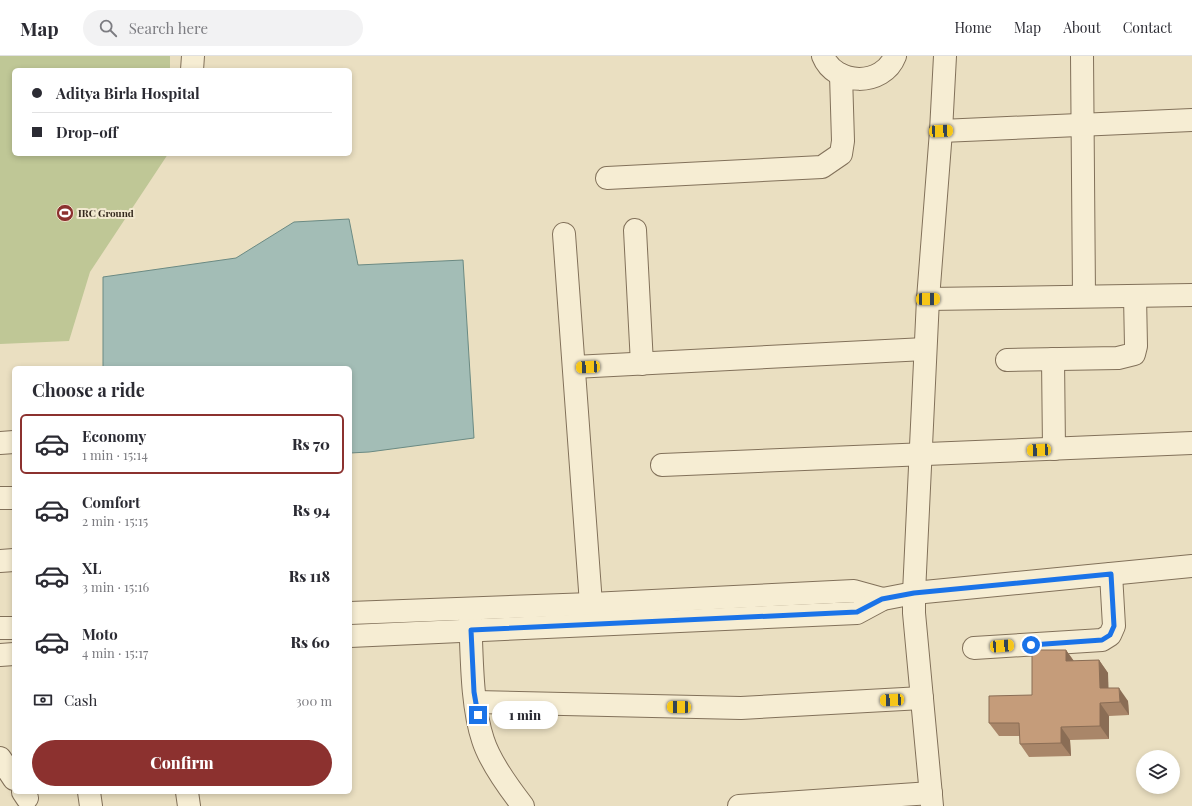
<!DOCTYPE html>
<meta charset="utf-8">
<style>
:root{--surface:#fff;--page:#f2f2f3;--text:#2b2b33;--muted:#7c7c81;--line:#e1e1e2;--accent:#8c312f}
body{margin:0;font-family:"Playfair Display",serif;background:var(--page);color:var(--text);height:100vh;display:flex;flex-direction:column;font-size:15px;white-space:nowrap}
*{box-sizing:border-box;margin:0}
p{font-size:13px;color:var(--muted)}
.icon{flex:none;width:22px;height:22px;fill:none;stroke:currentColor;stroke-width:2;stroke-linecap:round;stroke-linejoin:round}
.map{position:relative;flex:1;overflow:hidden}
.details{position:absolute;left:12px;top:310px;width:340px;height:428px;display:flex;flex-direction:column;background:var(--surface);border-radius:6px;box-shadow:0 2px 6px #0003}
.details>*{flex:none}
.hud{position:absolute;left:12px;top:12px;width:340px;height:88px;border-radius:6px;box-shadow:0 2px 6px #0003;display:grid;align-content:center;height:88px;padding:0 20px;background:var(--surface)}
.fabs{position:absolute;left:1136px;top:694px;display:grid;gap:8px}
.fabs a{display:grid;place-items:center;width:44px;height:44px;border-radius:50%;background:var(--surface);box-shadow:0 2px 6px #0003;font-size:20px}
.end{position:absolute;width:18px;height:18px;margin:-9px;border:5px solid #1a73e8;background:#fff;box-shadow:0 0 0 2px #fff}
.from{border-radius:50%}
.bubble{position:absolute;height:28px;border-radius:14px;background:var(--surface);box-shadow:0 2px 6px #0003;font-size:13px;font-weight:800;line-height:28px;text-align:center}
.car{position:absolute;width:12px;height:24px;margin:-12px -6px;border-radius:5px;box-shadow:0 0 3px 1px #0007;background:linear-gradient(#f5c518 24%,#345 0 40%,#f5c518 0 76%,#345 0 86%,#f5c518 0)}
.hud b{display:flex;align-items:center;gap:14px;height:38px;font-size:15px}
.hud b+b{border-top:1px solid var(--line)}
.hud i{width:10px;height:10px;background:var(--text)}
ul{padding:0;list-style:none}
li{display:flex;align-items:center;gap:12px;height:60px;margin:0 8px 6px;padding:0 12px;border:2px solid transparent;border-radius:6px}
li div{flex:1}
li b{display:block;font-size:15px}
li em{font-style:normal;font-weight:800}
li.current{border-color:var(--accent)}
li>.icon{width:36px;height:36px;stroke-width:1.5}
h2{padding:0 20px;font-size:18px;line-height:48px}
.pay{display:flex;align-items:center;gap:10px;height:44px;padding:0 20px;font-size:15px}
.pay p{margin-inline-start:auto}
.cta{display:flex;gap:8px;margin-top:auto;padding:8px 20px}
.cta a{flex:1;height:46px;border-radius:24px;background:var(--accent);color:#fff;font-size:16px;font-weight:800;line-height:46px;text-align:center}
header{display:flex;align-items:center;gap:24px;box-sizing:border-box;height:56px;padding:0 20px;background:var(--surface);border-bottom:1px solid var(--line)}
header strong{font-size:19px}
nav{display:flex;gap:22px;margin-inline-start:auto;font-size:14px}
.search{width:280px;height:36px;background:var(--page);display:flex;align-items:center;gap:10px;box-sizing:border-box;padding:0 14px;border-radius:22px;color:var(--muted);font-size:15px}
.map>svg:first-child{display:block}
.green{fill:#bfc796}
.water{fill:#a3bdb6;stroke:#6b8a83}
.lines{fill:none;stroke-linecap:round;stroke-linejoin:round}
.minor-casing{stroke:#82715a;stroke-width:24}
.minor{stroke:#f6edd3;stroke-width:22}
.wall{fill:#a98669}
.shaded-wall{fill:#8a6d55}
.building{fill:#c59c7a;stroke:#8a6d55}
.route{stroke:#1a73e8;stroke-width:5}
.labels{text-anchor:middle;stroke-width:4;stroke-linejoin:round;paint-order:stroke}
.poi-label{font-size:10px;font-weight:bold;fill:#33281d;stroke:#f2e9d0;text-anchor:start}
</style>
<header>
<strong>Map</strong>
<div class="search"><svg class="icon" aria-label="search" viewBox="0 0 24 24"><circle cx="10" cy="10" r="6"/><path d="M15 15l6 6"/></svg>Search here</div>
<nav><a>Home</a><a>Map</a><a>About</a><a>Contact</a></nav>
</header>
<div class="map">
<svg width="1192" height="750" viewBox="0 0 1192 750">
<rect width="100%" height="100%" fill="#eadfc1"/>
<polygon class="green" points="0,0 170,0 170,14 14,14 14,98 168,98 90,216 69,285 0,288"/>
<polygon class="water" points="349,163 358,209 463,204 474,382 369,396 350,397 350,312 103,312 103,221 236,202 294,166"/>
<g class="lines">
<defs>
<g id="minor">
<path d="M823,0C835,30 883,31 895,0"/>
<polyline points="1082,0 1084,240"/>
<polyline points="192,14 193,0"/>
<polyline points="941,75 1192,64"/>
<polyline points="607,122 822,111 841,98 843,85 841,19"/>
<polyline points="635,174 642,308"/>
<polyline points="564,178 591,548"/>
<polyline points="928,243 1192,239"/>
<polyline points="1053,303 1054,393"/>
<polyline points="1007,304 1118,302 1134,298 1136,290 1135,240"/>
<polyline points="574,311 925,293"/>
<polyline points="0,387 14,386"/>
<polyline points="662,409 1192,387"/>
<polyline points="0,442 14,442"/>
<polyline points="0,505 14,504"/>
<polyline points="350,557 591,548 854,535 883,543"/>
<path d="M470,559C472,597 471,648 483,684C490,706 509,732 523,750"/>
<polyline points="0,572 14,572"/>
<polyline points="350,580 857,557 883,543 914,537 1192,510"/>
<polyline points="974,592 1102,584 1110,579 1114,570 1111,518"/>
<polyline points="0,599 14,598"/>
<polyline points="476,646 741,652 922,642"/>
<polyline points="0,702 14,723"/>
<polyline points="23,736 27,742"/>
<polyline points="89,736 91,750"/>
<polyline points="187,736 189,750"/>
<polyline points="739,750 931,737"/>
<polyline points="932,750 914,557 914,537 928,243 941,75 945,0"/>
</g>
</defs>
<use href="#minor" class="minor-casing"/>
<use href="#minor" class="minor"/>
</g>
<polygon class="wall" points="1066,594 1074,605 1099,604 1108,617 1108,632 1128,645 1129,659 1109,660 1109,683 1070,684 1071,700 1029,701 1020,688 1020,680 999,680 989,667 1032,639"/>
<g class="shaded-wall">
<polygon points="1066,594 1075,607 1066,605"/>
<polygon points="1099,604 1108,617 1109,646 1100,632"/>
<polygon points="1119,632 1128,645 1129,659 1120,646"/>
<polygon points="1100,647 1109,660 1109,683 1100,670"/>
<polygon points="1061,671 1070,684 1071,700 1061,687"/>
</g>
<polygon class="building" points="1032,594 1066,594 1066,605 1099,604 1100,632 1119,632 1120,646 1100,647 1100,670 1061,671 1061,687 1020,688 1019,667 989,667 989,640 1032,639"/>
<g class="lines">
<polyline class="route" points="478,659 474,636 471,574 857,556 882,543 914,537 1111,518 1114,570 1110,579 1102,584 1031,589"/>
</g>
<defs>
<symbol id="stadium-disc" viewBox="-11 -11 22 22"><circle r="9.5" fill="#8c312f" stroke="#f2e9d0"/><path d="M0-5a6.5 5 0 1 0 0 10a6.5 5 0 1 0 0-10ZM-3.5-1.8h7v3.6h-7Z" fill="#fff"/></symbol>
</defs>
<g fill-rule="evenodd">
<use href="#stadium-disc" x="55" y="147" width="20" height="20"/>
</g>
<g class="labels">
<g class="poi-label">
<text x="78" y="161">IRC Ground</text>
</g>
</g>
</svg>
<div class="fabs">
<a><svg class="icon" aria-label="layers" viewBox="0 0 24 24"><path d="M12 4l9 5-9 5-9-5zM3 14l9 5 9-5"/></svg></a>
</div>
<i class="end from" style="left:1031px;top:589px"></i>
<i class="end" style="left:478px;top:659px"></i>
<div class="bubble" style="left:492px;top:645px;width:66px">1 min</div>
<i class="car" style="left:941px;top:75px;rotate:87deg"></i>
<i class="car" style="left:928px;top:243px;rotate:89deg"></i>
<i class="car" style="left:588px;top:311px;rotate:267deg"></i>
<i class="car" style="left:1039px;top:394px;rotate:267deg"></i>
<i class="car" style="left:1002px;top:590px;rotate:86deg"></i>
<i class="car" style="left:892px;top:644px;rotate:267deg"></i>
<i class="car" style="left:679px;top:651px;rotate:271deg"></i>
<div class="hud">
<b><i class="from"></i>Aditya Birla Hospital</b>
<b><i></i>Drop-off</b>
</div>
<section class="details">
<h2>Choose a ride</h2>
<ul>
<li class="current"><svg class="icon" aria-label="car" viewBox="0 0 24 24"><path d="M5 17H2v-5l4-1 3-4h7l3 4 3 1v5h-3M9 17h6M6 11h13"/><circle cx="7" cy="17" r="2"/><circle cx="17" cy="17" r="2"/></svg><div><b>Economy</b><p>1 min · 15:14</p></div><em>Rs 70</em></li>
<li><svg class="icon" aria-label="car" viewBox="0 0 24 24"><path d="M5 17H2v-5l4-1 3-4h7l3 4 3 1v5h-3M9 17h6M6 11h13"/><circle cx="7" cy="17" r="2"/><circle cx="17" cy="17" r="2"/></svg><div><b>Comfort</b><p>2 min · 15:15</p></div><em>Rs 94</em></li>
<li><svg class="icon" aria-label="car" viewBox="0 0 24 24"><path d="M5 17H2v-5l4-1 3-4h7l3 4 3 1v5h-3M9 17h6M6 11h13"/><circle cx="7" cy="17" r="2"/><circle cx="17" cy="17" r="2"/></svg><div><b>XL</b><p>3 min · 15:16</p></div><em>Rs 118</em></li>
<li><svg class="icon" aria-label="car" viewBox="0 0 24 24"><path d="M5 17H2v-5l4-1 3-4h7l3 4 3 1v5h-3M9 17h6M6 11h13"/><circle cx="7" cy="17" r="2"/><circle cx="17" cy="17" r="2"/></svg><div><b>Moto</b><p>4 min · 15:17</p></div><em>Rs 60</em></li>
</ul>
<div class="pay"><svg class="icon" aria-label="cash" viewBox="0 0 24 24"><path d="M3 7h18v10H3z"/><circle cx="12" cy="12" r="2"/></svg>Cash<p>300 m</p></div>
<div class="cta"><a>Confirm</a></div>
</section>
</div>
